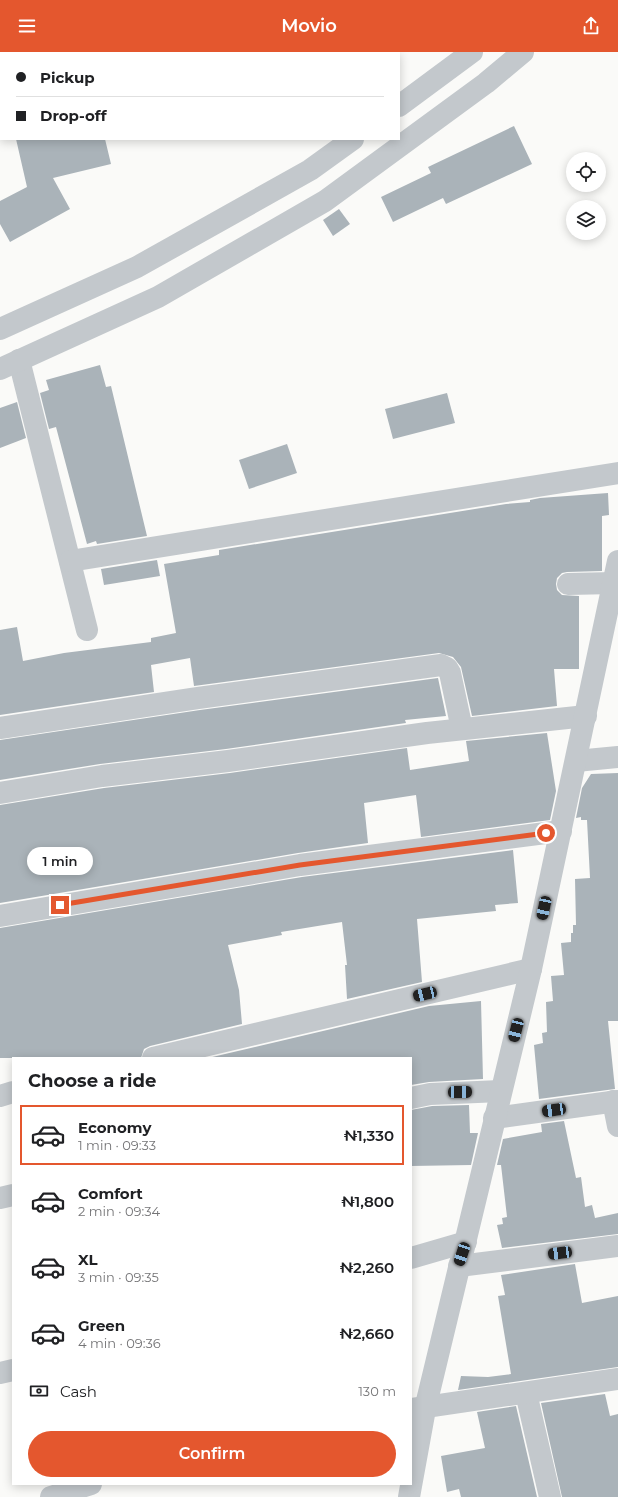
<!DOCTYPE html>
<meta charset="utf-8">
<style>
:root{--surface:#fff;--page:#f2f2f2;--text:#202124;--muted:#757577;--line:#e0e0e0;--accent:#e4572e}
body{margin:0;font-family:Montserrat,sans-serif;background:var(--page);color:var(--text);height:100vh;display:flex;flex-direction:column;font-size:15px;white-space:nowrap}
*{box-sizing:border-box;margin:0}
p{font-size:13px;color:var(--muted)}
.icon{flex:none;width:22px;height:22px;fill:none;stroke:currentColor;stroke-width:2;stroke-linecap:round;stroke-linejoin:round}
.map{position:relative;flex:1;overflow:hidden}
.panel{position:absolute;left:12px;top:1005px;width:400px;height:428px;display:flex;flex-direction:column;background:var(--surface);border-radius:0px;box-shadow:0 2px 10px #0003}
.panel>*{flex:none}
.banner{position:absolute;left:0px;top:0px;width:400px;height:88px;box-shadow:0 2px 10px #0003;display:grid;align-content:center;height:88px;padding:0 16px;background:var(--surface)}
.tools{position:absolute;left:566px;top:100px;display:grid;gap:8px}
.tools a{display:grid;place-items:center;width:40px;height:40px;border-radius:50%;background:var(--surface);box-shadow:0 2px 10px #0003;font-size:20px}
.end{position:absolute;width:18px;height:18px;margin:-9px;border:5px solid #e4572e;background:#fff;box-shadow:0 0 0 2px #fff}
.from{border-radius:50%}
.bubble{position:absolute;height:28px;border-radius:14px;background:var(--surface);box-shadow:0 2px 10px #0003;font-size:13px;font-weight:600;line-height:28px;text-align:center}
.car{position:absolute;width:12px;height:24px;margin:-12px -6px;border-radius:5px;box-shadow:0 0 3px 1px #0007;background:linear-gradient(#222 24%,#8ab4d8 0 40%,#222 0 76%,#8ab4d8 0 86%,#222 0)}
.banner b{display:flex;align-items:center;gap:14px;height:38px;font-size:15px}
.banner b+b{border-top:1px solid var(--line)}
.banner i{width:10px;height:10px;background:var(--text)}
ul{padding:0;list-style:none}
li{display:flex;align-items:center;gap:12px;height:60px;margin:0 8px 6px;padding:0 8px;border:2px solid transparent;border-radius:0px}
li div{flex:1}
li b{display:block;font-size:15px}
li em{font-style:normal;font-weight:600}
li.on{border-color:var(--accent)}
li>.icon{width:36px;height:36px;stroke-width:1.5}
h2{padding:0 16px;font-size:18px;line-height:48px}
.pay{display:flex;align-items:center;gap:10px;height:44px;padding:0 16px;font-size:15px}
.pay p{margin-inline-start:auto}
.action{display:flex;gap:8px;margin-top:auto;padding:8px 16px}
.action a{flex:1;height:46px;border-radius:24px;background:var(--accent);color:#fff;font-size:16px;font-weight:600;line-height:46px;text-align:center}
header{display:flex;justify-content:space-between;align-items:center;height:52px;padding:0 16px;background:var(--accent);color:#fff;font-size:18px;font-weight:600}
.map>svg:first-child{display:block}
.building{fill:#aab3b9}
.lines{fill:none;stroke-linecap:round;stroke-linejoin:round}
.minor{stroke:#c3c8cc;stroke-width:22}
.route{stroke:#e4572e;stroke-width:5}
</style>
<header><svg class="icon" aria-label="menu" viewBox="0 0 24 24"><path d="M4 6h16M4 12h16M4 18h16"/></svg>Movio<svg class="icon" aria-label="share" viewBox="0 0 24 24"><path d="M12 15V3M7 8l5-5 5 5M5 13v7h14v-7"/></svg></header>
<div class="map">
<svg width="618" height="1445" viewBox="0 0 618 1445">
<rect width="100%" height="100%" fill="#fafaf8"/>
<g class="building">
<polygon points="514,74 532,112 446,152 443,146 393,170 381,145 431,121 428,115"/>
<polygon points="16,87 105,87 111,112 53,126 70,157 10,190 0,172 0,149 27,135"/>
<polygon points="339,157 350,172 333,184 323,168"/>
<polygon points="100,313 106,335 111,334 147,484 97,492 96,489 87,492 56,375 49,377 40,341 49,338 46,328"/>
<polygon points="447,341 455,371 393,387 385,357"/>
<polygon points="17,350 26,386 0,396 0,356"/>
<polygon points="287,392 297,421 249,437 239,408"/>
<polygon points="608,441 609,463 602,464 602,519 567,520 562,521 557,526 556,532 557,538 562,543 579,544 579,617 554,617 557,654 472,664 461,615 453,605 439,601 194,634 190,606 151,613 154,640 0,663 0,578 17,575 23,609 64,601 151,590 151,586 176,581 164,512 219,503 219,498 506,452 530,450 530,448 540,446"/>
<polygon points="157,508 160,524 104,533 101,517"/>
<polygon points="438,626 446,664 405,668 406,671 226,697 100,712 0,728 0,688 200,658"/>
<polygon points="547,681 556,739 550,768 421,785 416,743 364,751 368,791 298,801 0,851 0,753 104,736 230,721 407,696 410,718 469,709 466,689"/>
<polygon points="618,721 618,969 608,969 615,1037 539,1047 534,993 543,991 542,981 547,980 546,950 553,949 551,924 564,923 561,891 571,890 571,881 573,881 573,873 576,873 575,827 590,826 587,768 581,768 581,765 576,766 582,736 591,722"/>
<polygon points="513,798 518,851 495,853 496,859 417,867 422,930 347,947 345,913 347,913 342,870 281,880 282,883 228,893 239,938 242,972 150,994 144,997 141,1006 0,1006 0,876 302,825"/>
<polygon points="481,949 483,1027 429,1030 411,1033 411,1006 208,1006 429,954"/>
<polygon points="469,1053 470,1081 478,1081 471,1113 411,1114 411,1058 432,1054"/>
<polygon points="564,1069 576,1126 581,1125 585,1155 592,1153 595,1166 618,1161 618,1182 502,1196 497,1173 503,1172 502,1166 507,1165 501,1113 497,1113 503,1087 542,1080 541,1072"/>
<polygon points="575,1212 582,1251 618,1244 618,1315 458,1338 461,1324 488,1325 511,1322 498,1244 505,1243 501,1223"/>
<polygon points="605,1342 610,1364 618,1362 618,1445 562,1445 541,1351"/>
<polygon points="516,1354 537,1445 461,1445 459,1437 447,1440 441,1404 485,1396 477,1360"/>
</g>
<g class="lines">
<g class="minor">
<polyline points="399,54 472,0"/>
<polyline points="0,277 137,215 310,118 353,87"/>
<polyline points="19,308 87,578"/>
<polyline points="0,317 158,245 325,149 486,31 523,0"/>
<polyline points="70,509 618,421"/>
<polyline points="568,532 615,531"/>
<polyline points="0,676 198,646 441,613 447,616 450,621 462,677"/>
<polyline points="576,709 618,705"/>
<polyline points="0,741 102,724 228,709 427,681 586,664"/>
<polyline points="0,864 300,813 561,779"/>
<polyline points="153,1006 531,917"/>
<polyline points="0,1044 13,1040"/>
<polyline points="411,1046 430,1042 501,1039"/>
<polyline points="613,1049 618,1074"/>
<polyline points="494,1066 618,1049"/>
<polyline points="0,1146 13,1143"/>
<polyline points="411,1206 466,1190"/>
<polyline points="459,1214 618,1194"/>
<polyline points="0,1321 13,1318"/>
<polyline points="526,1341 550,1445"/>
<polyline points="412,1357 618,1327"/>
<polyline points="51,1445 91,1432"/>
<polyline points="409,1445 425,1357 531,917 618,509"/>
</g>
</g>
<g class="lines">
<polyline class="route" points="60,853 300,813 546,781"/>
</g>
</svg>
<div class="tools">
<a><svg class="icon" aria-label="locate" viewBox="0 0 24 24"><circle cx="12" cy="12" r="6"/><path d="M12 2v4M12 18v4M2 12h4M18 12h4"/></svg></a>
<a><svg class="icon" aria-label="layers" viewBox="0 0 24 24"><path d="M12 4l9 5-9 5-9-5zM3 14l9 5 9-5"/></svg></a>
</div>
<i class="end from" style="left:546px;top:781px"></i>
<i class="end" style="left:60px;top:853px"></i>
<div class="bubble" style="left:27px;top:795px;width:66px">1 min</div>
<i class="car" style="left:544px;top:856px;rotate:192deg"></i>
<i class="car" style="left:425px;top:942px;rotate:257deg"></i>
<i class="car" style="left:516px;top:978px;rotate:194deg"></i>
<i class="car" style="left:460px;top:1040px;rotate:89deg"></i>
<i class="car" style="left:554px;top:1058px;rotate:262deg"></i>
<i class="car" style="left:560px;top:1201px;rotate:263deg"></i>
<i class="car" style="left:462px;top:1202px;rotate:198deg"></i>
<div class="banner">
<b><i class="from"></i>Pickup</b>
<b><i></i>Drop-off</b>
</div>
<section class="panel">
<h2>Choose a ride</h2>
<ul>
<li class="on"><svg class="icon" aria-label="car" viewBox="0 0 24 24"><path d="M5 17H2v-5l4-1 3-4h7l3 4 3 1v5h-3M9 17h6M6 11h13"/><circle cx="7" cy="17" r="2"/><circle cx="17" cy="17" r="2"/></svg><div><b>Economy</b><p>1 min · 09:33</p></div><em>₦1,330</em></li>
<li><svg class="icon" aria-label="car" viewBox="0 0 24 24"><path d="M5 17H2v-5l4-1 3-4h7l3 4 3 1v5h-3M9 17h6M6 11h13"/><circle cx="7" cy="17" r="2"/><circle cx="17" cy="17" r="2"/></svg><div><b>Comfort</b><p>2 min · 09:34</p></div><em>₦1,800</em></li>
<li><svg class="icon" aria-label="car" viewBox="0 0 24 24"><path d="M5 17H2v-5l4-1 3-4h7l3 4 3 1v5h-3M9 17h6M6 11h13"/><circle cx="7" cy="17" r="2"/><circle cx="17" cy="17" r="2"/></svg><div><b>XL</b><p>3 min · 09:35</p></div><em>₦2,260</em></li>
<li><svg class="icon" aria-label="car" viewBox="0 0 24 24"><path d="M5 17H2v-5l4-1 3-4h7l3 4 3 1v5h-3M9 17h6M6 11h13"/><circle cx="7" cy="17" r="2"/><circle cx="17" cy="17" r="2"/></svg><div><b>Green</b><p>4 min · 09:36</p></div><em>₦2,660</em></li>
</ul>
<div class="pay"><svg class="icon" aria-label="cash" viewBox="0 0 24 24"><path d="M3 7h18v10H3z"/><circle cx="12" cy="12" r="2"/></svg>Cash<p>130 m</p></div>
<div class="action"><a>Confirm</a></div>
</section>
</div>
